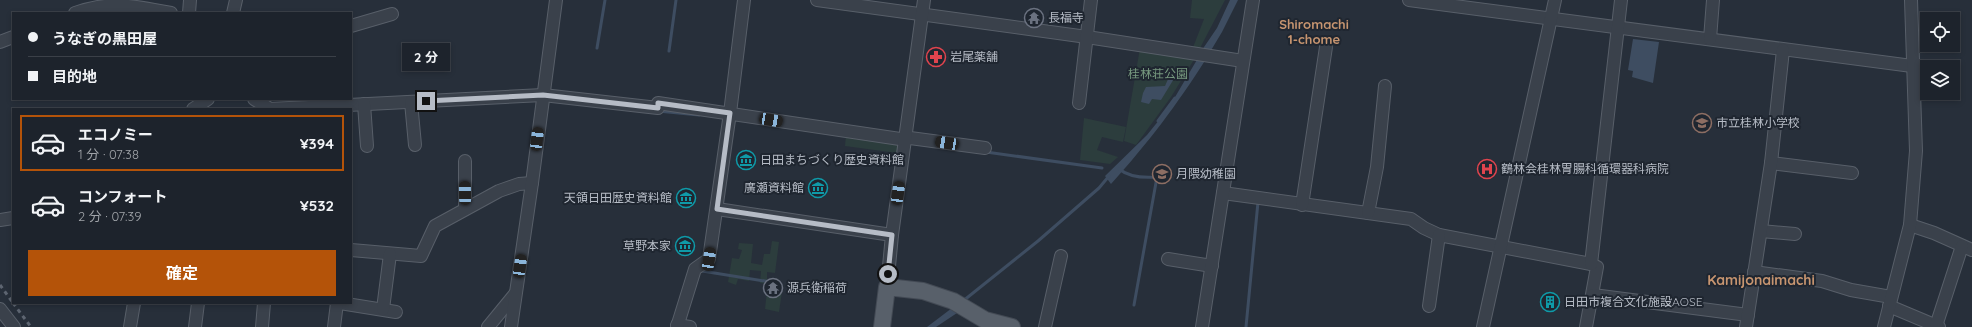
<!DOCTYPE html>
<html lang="ja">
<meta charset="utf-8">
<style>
:root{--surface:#1d232c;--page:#2a2f38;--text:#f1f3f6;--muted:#a0a4a9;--line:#3b4048;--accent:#b45309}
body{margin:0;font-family:Quicksand,"Noto Sans JP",sans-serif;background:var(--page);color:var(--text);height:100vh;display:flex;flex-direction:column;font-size:15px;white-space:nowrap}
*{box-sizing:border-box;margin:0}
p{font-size:13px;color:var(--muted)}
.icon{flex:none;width:22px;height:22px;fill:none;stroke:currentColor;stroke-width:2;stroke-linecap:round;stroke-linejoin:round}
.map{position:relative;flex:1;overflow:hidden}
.side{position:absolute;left:12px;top:108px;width:340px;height:196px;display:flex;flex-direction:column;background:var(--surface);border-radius:0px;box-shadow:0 2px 6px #0003,0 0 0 1px var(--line)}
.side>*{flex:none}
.guide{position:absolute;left:12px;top:12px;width:340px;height:88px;border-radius:0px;box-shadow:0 2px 6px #0003,0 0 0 1px var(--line);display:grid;align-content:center;height:88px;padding:0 16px;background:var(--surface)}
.tools{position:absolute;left:1920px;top:12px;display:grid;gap:8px}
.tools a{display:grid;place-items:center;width:40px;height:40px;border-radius:0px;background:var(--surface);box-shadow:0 2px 6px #0003,0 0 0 1px var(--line);font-size:20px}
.end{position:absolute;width:18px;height:18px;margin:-9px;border:5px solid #b6bcc6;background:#111;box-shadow:0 0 0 2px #111}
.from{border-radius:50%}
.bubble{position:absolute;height:28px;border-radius:0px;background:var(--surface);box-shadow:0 2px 6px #0003,0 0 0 1px var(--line);font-size:13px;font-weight:700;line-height:28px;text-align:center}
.car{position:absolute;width:12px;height:24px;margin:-12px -6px;border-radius:5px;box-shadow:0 0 3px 1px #0007;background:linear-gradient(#222 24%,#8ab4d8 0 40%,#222 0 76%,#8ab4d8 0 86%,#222 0)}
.guide b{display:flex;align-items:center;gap:14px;height:38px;font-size:15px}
.guide b+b{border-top:1px solid var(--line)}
.guide i{width:10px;height:10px;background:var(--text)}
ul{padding:7px 0 0;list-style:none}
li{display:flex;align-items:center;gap:12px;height:56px;margin:0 8px 6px;padding:0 8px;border:2px solid transparent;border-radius:0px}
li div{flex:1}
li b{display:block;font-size:15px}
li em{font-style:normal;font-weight:700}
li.selected{border-color:var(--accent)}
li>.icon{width:36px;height:36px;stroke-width:1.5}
.button{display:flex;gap:8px;margin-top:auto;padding:8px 16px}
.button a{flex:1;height:46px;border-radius:0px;background:var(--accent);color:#fff;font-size:16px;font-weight:700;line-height:46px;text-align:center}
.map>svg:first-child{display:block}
.green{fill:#2c3d3d}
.water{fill:#3e4d61}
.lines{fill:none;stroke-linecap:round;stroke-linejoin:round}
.stream{stroke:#3e4d61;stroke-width:3}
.minor-casing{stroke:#585f69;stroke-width:14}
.major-casing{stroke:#434a54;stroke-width:18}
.minor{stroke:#3a414b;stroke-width:12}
.major{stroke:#58606a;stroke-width:16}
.rail{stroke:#5d6571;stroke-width:3;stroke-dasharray:4 4;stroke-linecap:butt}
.route{stroke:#b6bcc6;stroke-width:5}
.labels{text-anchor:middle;stroke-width:4;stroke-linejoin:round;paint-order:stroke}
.poi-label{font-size:12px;fill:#b6bcc6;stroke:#1f2630;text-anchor:start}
.park-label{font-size:12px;fill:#77997f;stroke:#1f2630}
.neighbourhood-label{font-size:13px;font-weight:bold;fill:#c79570;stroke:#1f2630}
.quarter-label{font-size:14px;font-weight:bold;fill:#c79570;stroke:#1f2630}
</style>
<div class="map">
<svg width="1972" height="327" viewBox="0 0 1972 327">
<rect width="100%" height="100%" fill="#272f3a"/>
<g class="green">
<polygon points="1192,0 1225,0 1198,52 1192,50 1204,19 1190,18"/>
<polygon points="1140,48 1195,58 1171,97 1136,145 1124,141"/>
<polygon points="1084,118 1126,127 1123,142 1102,137 1097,150 1118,157 1110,164 1080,160"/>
<polygon points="846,135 898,142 897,153 845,146"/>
<polygon points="772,241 779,242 775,273 767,272 767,284 760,283 761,271 750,270 749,281 738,279 736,285 728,282 732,258 739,259 742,250 738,249 739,243 753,244 751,263 762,265 764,254 770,254"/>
<polygon points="768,282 783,285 779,312 765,309"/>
</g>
<g class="water">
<polygon points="1230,0 1238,0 1222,32 1210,52 1202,50 1217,28"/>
<polygon points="1633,39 1659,42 1653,83 1632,77 1633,71 1628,70"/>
<path d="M1198,58L1206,59C1176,106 1149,142 1111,184L1105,176L1147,135L1168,109Z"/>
<polygon points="1169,77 1175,77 1161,100 1152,99 1149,104 1141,102 1143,93 1146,87 1165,86"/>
<polygon points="956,305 963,309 936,327 927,327"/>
</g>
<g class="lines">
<g class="stream">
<polyline points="597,48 605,0"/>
<polyline points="669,51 676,0"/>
<polyline points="658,111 699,115"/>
<polyline points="1158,121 1175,98"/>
<polyline points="986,152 1102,168"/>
<path d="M1119,169C1129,177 1145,178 1157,177L1134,305"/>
<polyline points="702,271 777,283"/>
<polyline points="794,285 820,290"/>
<polyline points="963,301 1038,241 1099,188 1109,176"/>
<polyline points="1246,327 1258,202"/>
</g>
<defs>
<g id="minor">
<polyline points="817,0 1087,37 1243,61"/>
<polyline points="1409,0 1912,66"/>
<path d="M75,13C112,0 133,6 171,13"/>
<polyline points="189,13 190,0"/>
<polyline points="233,13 236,0"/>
<polyline points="351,26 392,14"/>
<polyline points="1710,39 1713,0"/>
<polyline points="0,42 13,37"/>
<polyline points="254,99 270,109 543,95 658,108 658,103 900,139 910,138 985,148"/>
<polyline points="411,102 415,145"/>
<polyline points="1079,103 1091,0"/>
<polyline points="364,104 367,146"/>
<polyline points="193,109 208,99"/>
<polyline points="465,161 465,209"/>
<polyline points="1771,163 1852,173"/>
<polyline points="1223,193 1411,219 1424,228 1439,235 1591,264 1597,267 1586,327"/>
<polyline points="1302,205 1326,47"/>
<polyline points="717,209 892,235"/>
<polyline points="1368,213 1377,167 1385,86"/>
<polyline points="0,220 13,218"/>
<polyline points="1910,225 1934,233 1972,250"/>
<polyline points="1761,231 1795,234"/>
<polyline points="351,250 421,256 435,226 499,191 519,184 532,183"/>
<polyline points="1168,259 1212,266"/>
<polyline points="1591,264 1621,0"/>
<polyline points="1754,272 1822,281 1851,290 1891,297"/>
<polyline points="887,287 892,235 924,0"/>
<polyline points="1593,295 1748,315"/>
<polyline points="340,303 396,312"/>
<polyline points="1429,306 1439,235"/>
<polyline points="1889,306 1939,327"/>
<polyline points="0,309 14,327"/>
<polyline points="383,309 390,254"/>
<polyline points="677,325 690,327"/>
<polyline points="1936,326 1962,246"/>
<polyline points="130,327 134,303"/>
<polyline points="195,327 198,303"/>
<polyline points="262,327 264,303"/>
<polyline points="334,327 337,303"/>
<polyline points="488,327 515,294"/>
<polyline points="511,327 532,183 556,0"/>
<polyline points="677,327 695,269 709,259 730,113 744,0"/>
<polyline points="1045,327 1061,256"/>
<polyline points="1202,327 1253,0"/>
<polyline points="1483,327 1555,0"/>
<polyline points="1746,327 1771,163 1783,50"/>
<polyline points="1884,327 1910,225 1916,151 1911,0"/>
</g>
<polyline id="major" points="882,327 887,287 923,291 953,301 985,320 1012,327"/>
</defs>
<use href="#minor" class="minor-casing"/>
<use href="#major" class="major-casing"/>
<use href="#minor" class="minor"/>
<use href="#major" class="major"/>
<g class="rail">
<polyline points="0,285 13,303"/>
<polyline points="13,303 31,327"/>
</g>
</g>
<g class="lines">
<polyline class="route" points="426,101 543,95 658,108 658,103 730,113 717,209 892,235 888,274"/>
</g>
<defs>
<symbol id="temple-ring" viewBox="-11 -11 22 22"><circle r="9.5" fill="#1f2630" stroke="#6b7280" stroke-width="1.5"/><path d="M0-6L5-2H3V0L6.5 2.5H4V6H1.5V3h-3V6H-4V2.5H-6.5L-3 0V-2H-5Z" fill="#6b7280"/></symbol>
<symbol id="pharmacy-ring" viewBox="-11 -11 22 22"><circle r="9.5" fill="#1f2630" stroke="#e0444e" stroke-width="1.5"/><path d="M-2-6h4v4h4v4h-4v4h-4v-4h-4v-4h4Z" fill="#e0444e"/></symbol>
<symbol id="school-ring" viewBox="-11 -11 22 22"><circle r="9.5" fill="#1f2630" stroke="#8d6e63" stroke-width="1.5"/><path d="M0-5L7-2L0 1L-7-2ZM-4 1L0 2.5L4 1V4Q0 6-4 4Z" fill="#8d6e63"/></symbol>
<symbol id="museum-ring" viewBox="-11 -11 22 22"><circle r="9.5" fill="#1f2630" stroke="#0f9aa8" stroke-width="1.5"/><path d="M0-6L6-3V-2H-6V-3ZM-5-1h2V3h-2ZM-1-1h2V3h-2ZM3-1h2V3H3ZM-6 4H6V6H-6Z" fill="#0f9aa8"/></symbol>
<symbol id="hospital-ring" viewBox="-11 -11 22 22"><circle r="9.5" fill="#1f2630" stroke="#e0444e" stroke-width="1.5"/><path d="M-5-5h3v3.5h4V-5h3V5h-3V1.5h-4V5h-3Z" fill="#e0444e"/></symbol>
<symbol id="building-ring" viewBox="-11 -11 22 22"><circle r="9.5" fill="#1f2630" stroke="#0f9aa8" stroke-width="1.5"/><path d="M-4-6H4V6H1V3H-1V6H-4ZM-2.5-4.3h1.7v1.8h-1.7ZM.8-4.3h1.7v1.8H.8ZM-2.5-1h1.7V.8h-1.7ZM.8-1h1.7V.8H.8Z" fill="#0f9aa8"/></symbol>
</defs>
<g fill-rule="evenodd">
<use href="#temple-ring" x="1023" y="7" width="22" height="22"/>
<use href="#pharmacy-ring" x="925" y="46" width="22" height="22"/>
<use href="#school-ring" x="1691" y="112" width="22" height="22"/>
<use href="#museum-ring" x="735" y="149" width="22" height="22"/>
<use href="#hospital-ring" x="1476" y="158" width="22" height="22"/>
<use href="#school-ring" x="1151" y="163" width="22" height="22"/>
<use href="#museum-ring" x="807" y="177" width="22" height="22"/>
<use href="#museum-ring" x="675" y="187" width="22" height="22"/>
<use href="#museum-ring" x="674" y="235" width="22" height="22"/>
<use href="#temple-ring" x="762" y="277" width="22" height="22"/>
<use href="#building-ring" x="1539" y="291" width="22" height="22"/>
</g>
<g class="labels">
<g class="poi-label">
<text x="1048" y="22">長福寺</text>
<text x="950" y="61">岩尾薬舗</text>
<text x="1716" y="127">市立桂林小学校</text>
<text x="760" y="164">日田まちづくり歴史資料館</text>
<text x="1501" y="173">鶴林会桂林胃腸科循環器科病院</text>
<text x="1176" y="178">月隈幼稚園</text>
<text x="804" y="192" text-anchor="end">廣瀬資料館</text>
<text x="672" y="202" text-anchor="end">天領日田歴史資料館</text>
<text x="671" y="250" text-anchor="end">草野本家</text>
<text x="787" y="292">源兵衛稲荷</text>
<text x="1564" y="306">日田市複合文化施設AOSE</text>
</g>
<g class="park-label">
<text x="1158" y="78">桂林荘公園</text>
</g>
<g class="neighbourhood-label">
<text x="1314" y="29">Shiromachi<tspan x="1314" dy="15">1-chome</tspan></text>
</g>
<g class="quarter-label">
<text x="1761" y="285">Kamijonaimachi</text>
</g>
</g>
</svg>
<div class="tools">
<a><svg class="icon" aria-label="locate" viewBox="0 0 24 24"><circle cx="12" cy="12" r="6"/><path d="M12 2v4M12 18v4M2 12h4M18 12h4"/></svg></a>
<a><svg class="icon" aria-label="layers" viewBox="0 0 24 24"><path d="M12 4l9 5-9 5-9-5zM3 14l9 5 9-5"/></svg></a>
</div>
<i class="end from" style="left:888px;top:274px"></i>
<i class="end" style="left:426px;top:101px"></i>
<div class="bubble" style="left:402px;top:43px;width:48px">2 分</div>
<i class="car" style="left:771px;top:120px;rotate:100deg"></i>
<i class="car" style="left:537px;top:139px;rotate:7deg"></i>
<i class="car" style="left:947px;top:143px;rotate:279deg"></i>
<i class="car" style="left:465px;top:193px;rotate:359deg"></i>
<i class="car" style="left:898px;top:193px;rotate:8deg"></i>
<i class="car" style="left:709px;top:259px;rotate:9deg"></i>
<i class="car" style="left:520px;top:266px;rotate:8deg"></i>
<div class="guide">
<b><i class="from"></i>うなぎの黒田屋</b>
<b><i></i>目的地</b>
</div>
<section class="side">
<ul>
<li class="selected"><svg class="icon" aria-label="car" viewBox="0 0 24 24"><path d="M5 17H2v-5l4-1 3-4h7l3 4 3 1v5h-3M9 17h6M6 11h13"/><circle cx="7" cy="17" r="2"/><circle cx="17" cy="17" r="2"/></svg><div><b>エコノミー</b><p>1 分 · 07:38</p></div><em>¥394</em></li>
<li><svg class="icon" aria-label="car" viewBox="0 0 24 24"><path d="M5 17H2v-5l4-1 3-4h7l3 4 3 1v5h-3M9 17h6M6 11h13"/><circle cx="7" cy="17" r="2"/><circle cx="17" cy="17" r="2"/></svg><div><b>コンフォート</b><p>2 分 · 07:39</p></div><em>¥532</em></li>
</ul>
<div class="button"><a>確定</a></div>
</section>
</div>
